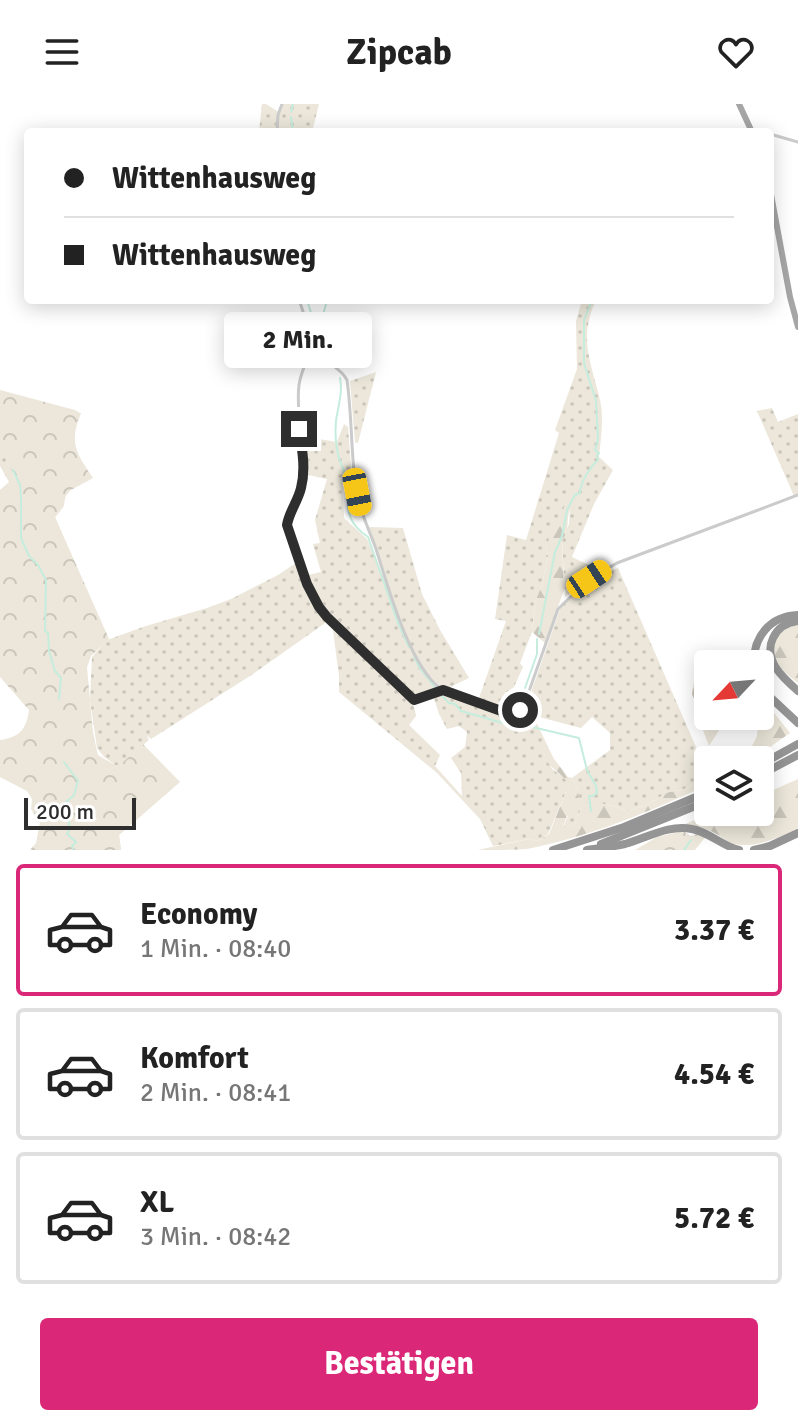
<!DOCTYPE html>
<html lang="de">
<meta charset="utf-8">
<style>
:root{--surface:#fff;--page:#f6f6f6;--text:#222;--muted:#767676;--line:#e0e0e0;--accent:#db2777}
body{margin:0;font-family:Signika,sans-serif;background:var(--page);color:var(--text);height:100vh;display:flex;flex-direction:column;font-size:30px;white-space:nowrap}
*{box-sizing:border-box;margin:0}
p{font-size:26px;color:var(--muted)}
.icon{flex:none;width:44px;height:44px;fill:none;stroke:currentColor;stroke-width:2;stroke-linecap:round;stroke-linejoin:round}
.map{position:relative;height:746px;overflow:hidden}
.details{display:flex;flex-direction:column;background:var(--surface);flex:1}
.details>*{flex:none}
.banner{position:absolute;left:24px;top:24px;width:750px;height:176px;border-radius:8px;box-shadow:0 4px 20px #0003;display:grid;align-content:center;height:176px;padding:0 40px;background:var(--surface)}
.needle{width:52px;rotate:244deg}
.fabs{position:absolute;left:694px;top:546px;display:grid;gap:16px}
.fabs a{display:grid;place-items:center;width:80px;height:80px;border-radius:8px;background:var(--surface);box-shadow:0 4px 20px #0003;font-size:40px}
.scale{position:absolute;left:24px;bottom:20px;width:112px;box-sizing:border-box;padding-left:8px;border:4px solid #2e2e2e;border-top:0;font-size:22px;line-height:28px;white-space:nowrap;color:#2e2e2e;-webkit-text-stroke:6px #fff;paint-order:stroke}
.end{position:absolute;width:36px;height:36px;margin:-18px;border:10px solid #2e2e2e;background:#fff;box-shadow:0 0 0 4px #fff}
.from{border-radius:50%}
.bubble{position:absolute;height:56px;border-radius:8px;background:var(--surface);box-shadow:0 4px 20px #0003;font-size:26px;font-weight:800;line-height:56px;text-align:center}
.car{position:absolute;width:24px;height:48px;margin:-24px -12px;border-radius:10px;box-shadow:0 0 6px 2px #0007;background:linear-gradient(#f5c518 24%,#345 0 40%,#f5c518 0 76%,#345 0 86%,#f5c518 0)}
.banner b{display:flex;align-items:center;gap:28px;height:76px;font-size:30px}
.banner b+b{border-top:2px solid var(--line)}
.banner i{width:20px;height:20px;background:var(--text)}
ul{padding:14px 0 0;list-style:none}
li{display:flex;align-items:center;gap:24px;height:132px;margin:0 16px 12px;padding:0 24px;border:4px solid var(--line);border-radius:8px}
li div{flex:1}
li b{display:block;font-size:30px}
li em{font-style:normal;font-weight:800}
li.on{border-color:var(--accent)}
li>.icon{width:72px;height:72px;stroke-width:1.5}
.cta{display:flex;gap:16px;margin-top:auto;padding:16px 40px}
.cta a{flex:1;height:92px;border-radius:8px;background:var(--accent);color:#fff;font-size:32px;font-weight:800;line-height:92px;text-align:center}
header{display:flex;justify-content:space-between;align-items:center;height:104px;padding:0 40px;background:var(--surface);font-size:36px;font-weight:800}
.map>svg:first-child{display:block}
.grass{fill:url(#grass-dots)}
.forest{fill:url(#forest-firs)}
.park{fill:url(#park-crowns)}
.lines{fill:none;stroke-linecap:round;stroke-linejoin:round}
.stream{stroke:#c5edde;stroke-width:2}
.minor{stroke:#cbcbcb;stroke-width:3}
.primary{stroke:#a6a6a6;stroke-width:6}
.motorway{stroke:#959595;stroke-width:8}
.route{stroke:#2e2e2e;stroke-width:10}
</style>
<header><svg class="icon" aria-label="menu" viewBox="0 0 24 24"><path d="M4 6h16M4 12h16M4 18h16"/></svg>Zipcab<svg class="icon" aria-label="heart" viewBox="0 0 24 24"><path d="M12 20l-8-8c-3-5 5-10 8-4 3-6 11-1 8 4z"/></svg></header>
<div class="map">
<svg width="798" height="746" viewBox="0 0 798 746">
<defs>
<pattern id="grass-dots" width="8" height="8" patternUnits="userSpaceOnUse" patternTransform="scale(2)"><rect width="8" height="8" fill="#ece7da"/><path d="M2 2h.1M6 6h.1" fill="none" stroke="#cbc6bb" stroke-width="1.8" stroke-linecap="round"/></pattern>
<pattern id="forest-firs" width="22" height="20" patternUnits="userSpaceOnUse" patternTransform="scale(2)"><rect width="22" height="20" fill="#ece7da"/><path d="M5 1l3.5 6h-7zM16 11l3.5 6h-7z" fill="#cbc6bb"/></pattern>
<pattern id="park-crowns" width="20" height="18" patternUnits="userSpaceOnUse" patternTransform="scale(2)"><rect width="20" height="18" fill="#ece7da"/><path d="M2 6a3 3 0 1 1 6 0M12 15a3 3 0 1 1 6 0" fill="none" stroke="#cbc6bb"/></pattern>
</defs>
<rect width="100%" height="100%" fill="#fff"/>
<g class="grass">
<polygon points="262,0 266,0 277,7 280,7 283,0 319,0 312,28 259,28"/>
<path d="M582,196H596C578,235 591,257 600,296C604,314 601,334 599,353L613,366L594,400L572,453L599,466L565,493L562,436L569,420L570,405L577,394L546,443L548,452L542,481L535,498L532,528L520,559L523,563L514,583L505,589L496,603L478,597L506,517L495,515L507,431L526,436L559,329L555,326L577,265L576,217Z"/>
<polygon points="376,268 358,339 355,338 350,277"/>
<path d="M0,291L67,307L81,309C69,341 74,346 92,374C82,379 68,383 65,395C62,403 62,406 55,413L104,536L87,551L86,595L98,652L116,661L104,653L97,644L90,596L92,553L107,536L146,522L207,504L231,495L278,471L299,457L304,472L321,468L313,440L320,439L315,416L327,375L304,370L301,332L337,338L344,320L348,323L352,375H342L344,414L367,435L383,471L409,540L438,585L413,594L327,512L308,485L328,517L253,570L151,635L147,631L149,636L143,641L178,679L119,731L121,746H74L23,391L3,347L16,377L0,393V386L9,378L0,362Z"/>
<polygon points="772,304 778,318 798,310 798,390 794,392 757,307"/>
<path d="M369,423L403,424L422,490L440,526L469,574L446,585C408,566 384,463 369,423Z"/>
<polygon points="618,464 703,659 706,675 682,686 669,688 646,701 629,707 606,700 581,704 575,721 563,724 578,687 572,674 610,646 610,629 592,613 581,624 535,612 528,597 562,499 595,473"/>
<polygon points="332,519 413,597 416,612 409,621 440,651 435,662 462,692 461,669 451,654 465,643 467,628 459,622 447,625 439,610 433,591 444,589 504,610 514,611 524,605 535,615 548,643 543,645 552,665 566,675 566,688 548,730 537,737 529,735 493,742 480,715 437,669 339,588 339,572"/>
</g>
<g class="forest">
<path d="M570,392L577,394C575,397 572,401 570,405C566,416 570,426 562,436L564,486L545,539L532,528L535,498L542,481L548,452L546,443L552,427Z"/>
<path d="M798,520V579C776,562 768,554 780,527Z"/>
<polygon points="708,563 708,612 728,612 709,642 701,621 701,612 692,590 694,577 705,564"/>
<polygon points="760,591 790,629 751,656 745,656 757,632"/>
<path d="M548,643L554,655L568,673L572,674L578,687L579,702L567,712L563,723L575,721L581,704L588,698L606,700L629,707L646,701L669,688L682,686L706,675L703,659L709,654L708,681C650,707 590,733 527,745C512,746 494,746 478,746L529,735L537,737L549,730L566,688V676C556,665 544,661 543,645Z"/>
<path d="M798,675V724C780,734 751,746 730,739C726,737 723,734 720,732C708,725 697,721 683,721L713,708H760V692Z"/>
</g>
<g class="park">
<path d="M0,286L75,306L80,309C68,337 77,351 93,374L71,386L65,392L64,402L55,413L109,535L91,552L87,563L94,640L98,651L114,661H120L143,640L180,678L119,731L121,746H30L36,739L40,718L31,705L32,695L27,687L0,673V636C20,633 26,626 29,606L0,573V389L15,374L0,341Z"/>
<polygon points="683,727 691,732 700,729 707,731 695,746 635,746 657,733"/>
</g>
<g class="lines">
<g class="stream">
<polyline points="291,8 293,0"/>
<polyline points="291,13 293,28"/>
<polyline points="307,196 313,215 319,218"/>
<path d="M327,196C319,231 308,230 337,260"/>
<path d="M340,274C343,289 338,302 336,317C335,328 336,343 339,354C341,360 344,366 345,372C351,398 340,414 368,433L398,519L409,543"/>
<polyline points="13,366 20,381 21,392 21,434 29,452 38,461 46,476 45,527 48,529 49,547 55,567 61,574 59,595"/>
<path d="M539,530L555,448L562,432L567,406L575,391L580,389C580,379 590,363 598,356L597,351L599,349L595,346L598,335L596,297L584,259V216L592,196"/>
<polyline points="414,552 419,563 437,586"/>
<polyline points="440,590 449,599 455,600 461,607 510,621 514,619 526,618 532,623 579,634 587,666 596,682 597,689 593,692 589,692 591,707"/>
<polyline points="518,604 537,550 537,535"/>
<polyline points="64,658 78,677 74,691 65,699 63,717 69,715 69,726 67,730 76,738 72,742 73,746"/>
<polyline points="713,719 717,711"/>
<polyline points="684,746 691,736"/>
</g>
<g class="minor">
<polyline points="277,28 278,11 282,0"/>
<polyline points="770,30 798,38"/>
<path d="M299,196C306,214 310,237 323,253C331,263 340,263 347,276C352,312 351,350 356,387C360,408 369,425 376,445C388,482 409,561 440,584C453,593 488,603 504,608C513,609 518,607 526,603L527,593L558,505L589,475L617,459L798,391"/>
<path d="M314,239C309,252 301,266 299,281C295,313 307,344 303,376C301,391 292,404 287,418L307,480L319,503L327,513L375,557L412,595L415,596L443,586"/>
</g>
<g class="primary">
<polyline points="739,0 752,28"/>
<polyline points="770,85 790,193 798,223"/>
</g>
<g class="motorway">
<path d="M798,517C774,520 763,543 776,564C782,573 790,580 798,587"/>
<path d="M754,560C753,533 770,512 798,511"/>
<polyline points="760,579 770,593 798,619"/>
<polyline points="760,661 798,640"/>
<polyline points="760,671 798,651"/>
<polyline points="601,740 708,697"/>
<polyline points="553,746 624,723 708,688"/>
<path d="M587,746C600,744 612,743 625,740C647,734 669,720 692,725C709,728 722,742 739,746"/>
<polyline points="754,746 770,742 798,729"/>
</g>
</g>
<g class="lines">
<path class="route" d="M299,325C302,344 306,365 301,384C298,397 289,408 287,421L307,480L319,503L327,513L414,596L443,586L504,608L513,609L520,606"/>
</g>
</svg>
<div class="fabs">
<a><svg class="needle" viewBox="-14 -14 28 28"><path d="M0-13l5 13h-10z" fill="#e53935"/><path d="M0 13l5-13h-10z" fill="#767676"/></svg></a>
<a><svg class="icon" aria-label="layers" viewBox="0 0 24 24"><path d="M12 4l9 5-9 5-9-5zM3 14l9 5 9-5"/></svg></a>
</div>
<div class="scale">200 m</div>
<i class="end from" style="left:520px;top:606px"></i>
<i class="end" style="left:299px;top:325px"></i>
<div class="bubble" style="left:224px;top:208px;width:148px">2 Min.</div>
<i class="car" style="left:357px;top:388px;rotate:169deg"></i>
<i class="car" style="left:589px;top:475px;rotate:57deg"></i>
<div class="banner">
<b><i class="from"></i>Wittenhausweg</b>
<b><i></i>Wittenhausweg</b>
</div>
</div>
<section class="details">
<ul>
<li class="on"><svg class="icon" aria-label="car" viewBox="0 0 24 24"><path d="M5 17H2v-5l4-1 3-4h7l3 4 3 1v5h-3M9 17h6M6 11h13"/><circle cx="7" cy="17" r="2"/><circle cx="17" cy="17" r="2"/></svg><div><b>Economy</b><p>1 Min. · 08:40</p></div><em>3.37 €</em></li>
<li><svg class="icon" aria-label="car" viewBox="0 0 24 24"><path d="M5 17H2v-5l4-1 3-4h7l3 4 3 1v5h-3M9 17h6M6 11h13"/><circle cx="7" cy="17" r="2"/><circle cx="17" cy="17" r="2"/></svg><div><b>Komfort</b><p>2 Min. · 08:41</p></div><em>4.54 €</em></li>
<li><svg class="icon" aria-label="car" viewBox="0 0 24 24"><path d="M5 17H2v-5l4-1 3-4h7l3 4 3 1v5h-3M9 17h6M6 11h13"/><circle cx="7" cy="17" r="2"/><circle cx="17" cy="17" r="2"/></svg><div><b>XL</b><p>3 Min. · 08:42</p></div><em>5.72 €</em></li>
</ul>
<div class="cta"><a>Bestätigen</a></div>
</section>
